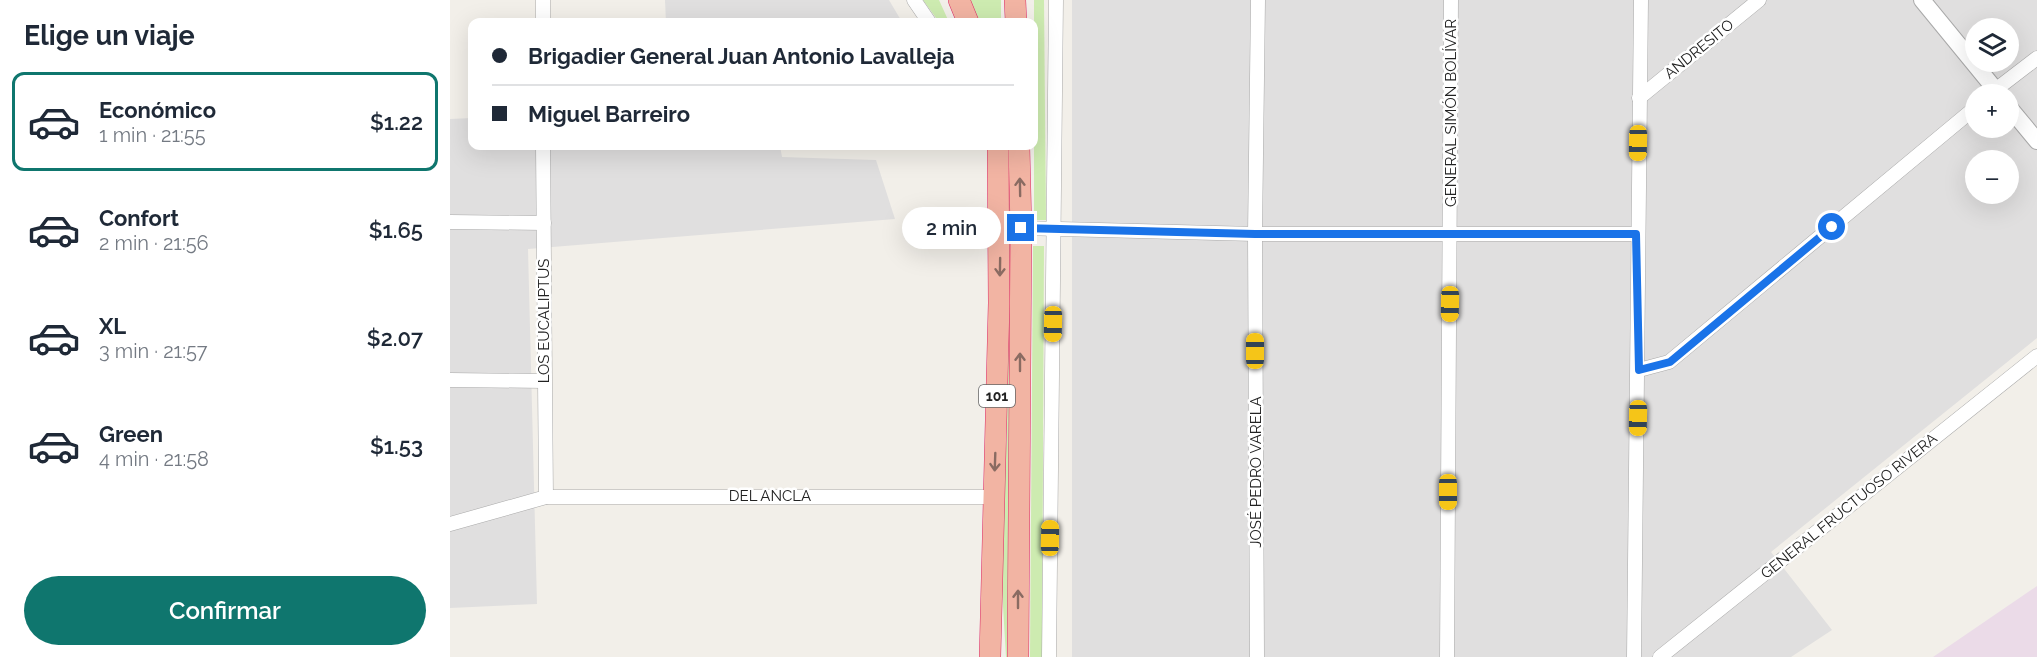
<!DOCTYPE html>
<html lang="es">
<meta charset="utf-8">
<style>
:root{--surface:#fff;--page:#f2f2f3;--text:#1f2937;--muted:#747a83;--line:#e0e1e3;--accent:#0f766e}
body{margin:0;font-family:Raleway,sans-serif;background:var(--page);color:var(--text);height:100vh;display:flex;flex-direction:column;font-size:22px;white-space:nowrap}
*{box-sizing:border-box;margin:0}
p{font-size:20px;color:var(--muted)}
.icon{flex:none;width:33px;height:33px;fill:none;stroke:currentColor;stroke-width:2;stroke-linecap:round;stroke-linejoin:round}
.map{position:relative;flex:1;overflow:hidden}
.sheet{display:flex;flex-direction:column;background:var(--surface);width:450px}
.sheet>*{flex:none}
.hud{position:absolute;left:18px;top:18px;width:570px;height:132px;border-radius:12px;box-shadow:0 6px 24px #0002;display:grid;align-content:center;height:132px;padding:0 24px;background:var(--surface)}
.tools{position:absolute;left:1515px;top:18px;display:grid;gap:12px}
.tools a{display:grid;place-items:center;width:54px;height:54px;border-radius:50%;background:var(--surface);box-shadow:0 6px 24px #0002;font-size:30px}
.end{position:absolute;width:27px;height:27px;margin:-14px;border:8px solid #1a73e8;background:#fff;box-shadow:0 0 0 3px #fff}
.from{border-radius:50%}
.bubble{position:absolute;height:42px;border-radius:21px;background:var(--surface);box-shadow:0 6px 24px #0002;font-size:20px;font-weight:600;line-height:42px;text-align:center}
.car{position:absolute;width:18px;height:36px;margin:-18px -9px;border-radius:8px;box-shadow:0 0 4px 2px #0007;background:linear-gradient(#f5c518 24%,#345 0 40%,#f5c518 0 76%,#345 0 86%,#f5c518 0)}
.hud b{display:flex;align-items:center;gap:21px;height:57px;font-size:22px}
.hud b+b{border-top:2px solid var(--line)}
.hud i{width:15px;height:15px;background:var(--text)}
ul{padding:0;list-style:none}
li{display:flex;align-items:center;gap:18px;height:99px;margin:0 12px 9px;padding:0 12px;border:3px solid transparent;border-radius:12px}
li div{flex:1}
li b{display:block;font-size:22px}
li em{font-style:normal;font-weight:600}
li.current{border-color:var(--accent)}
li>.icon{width:54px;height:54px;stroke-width:1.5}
h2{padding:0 24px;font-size:27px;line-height:72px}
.cta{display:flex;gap:12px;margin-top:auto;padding:12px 24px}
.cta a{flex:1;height:69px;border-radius:36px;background:var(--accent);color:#fff;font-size:24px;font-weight:600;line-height:69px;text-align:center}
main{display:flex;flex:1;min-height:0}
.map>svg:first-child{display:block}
.residential{fill:#e0dfdf;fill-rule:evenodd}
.industrial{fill:#ebdbe8}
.grass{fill:#cdebb0}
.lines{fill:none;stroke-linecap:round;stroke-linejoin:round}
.minor-casing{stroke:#a9a9a9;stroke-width:15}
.tertiary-casing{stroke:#a9a9a9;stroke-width:18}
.trunk-casing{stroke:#dc2a67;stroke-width:22}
.minor{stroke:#fff;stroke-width:14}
.tertiary{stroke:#fff;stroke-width:16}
.trunk{stroke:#f2b4a3;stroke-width:21}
.oneway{stroke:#8a6b62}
.route{stroke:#1a73e8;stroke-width:8}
.labels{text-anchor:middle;stroke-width:5;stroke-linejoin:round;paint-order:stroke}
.shield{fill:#fff;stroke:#646464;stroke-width:1.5}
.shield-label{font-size:14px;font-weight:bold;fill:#222}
.street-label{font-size:15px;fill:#222;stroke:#fff}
</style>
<main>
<section class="sheet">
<h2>Elige un viaje</h2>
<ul>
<li class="current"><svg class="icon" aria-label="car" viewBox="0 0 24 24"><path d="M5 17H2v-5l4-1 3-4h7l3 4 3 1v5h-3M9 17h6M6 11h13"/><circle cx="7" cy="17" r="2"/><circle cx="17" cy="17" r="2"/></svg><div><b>Económico</b><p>1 min · 21:55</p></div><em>$1.22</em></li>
<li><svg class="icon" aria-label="car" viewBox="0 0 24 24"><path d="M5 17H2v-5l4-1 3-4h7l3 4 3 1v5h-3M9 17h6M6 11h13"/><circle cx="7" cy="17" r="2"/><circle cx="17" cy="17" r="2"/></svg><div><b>Confort</b><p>2 min · 21:56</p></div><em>$1.65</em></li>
<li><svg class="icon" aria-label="car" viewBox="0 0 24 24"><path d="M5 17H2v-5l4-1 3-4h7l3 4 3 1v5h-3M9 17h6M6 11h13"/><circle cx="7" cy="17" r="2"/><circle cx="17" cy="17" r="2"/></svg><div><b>XL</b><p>3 min · 21:57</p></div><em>$2.07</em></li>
<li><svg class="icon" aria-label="car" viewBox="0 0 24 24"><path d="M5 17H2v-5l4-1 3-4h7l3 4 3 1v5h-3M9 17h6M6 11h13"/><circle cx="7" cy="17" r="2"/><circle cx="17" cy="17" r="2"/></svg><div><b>Green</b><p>4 min · 21:58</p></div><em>$1.53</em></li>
</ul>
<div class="cta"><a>Confirmar</a></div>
</section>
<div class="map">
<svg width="1587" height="657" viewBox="0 0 1587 657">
<rect width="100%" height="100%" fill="#f2efe9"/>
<g class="residential">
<polygon points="215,0 439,0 452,22 216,22"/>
<path d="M622,0H1587V338L1321,552L1382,630L1341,657H622ZM1526,28H1558V62H1526ZM1526,94H1558V128H1526ZM1526,160H1558V194H1526Z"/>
<polygon points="22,118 22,146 330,146 332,157 426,160 445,219 78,249 87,604 0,608 0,119"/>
</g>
<polygon class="industrial" points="1587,586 1587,657 1483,657"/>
<g class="grass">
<polygon points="473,0 489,0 499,22 489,22"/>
<polygon points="520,0 551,0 551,22 529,22"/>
<polygon points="584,0 594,0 596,220 584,220"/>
<polygon points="556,146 559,146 562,181 560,657 556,657 549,538 557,436 559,181"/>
<polygon points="583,246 594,246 592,657 580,657"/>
</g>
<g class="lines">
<defs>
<g id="minor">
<polyline points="464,0 479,22"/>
<polyline points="93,22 93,0"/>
<polyline points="1540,94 1587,58"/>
<polyline points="1189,98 1309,0"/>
<polyline points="93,146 96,497"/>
<polyline points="0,222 94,223"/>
<polyline points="571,228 805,234 1186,234"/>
<polyline points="1189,370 1219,362 1526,107"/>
<polyline points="0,380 94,381"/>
<polyline points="0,524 96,497 544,497"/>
<polyline points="599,657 606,0"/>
<polyline points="807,657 805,234 808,0"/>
<polyline points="997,657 1001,0"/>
<polyline points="1184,657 1191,0"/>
<polyline points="1210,657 1587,356"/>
</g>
<g id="tertiary">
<polyline points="1472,0 1549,94"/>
<polyline points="1558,106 1587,141"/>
</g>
<g id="trunk">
<polyline points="509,0 518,22"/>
<polyline points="565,0 566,22"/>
<polyline points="540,657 549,303 548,146"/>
<polyline points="568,657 571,228 569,146"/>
</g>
</defs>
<use href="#minor" class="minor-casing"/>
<use href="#tertiary" class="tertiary-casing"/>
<use href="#trunk" class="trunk-casing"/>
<use href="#minor" class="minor"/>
<use href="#tertiary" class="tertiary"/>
<use href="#trunk" class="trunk"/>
</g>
<defs><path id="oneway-shaft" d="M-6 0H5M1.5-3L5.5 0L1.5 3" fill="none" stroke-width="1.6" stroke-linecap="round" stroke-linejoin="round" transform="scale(1.5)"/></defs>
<g class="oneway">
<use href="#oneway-shaft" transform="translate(570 187) rotate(-91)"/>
<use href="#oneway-shaft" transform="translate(550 267) rotate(91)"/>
<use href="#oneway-shaft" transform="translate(570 362) rotate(-90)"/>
<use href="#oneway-shaft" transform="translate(545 462) rotate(92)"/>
<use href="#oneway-shaft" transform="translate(568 599) rotate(-90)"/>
</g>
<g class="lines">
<polyline class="route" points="571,228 805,234 1186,234 1189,370 1220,362 1382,227"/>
</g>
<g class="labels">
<rect class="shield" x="529" y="385" width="36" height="22" rx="4.5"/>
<g class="shield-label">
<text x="547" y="401">101</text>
</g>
<g class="street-label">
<text transform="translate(1249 49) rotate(-39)" y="5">ANDRESITO</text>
<text transform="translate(1001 113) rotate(-90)" y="5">GENERAL SIMÓN BOLÍVAR</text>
<text transform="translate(94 321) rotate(-90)" y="5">LOS EUCALIPTUS</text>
<text transform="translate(806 472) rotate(-90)" y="5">JOSÉ PEDRO VARELA</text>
<text x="320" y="501">DEL ANCLA</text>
<text transform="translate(1399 506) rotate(-39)" y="5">GENERAL FRUCTUOSO RIVERA</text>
</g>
</g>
</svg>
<div class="tools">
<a><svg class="icon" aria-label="layers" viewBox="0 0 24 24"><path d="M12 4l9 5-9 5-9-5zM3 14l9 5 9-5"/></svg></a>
<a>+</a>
<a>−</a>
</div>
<i class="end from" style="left:1382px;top:227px"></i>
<i class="end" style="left:571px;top:228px"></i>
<div class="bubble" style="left:452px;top:207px;width:99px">2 min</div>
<i class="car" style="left:1188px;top:143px;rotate:181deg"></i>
<i class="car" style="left:1000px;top:304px;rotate:181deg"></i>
<i class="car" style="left:603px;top:324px;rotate:181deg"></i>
<i class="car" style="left:805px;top:351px;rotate:0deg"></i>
<i class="car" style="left:1188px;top:418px;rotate:181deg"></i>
<i class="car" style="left:998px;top:492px;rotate:180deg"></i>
<i class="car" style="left:600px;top:538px;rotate:1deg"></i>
<div class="hud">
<b><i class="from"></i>Brigadier General Juan Antonio Lavalleja</b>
<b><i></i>Miguel Barreiro</b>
</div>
</div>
</main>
